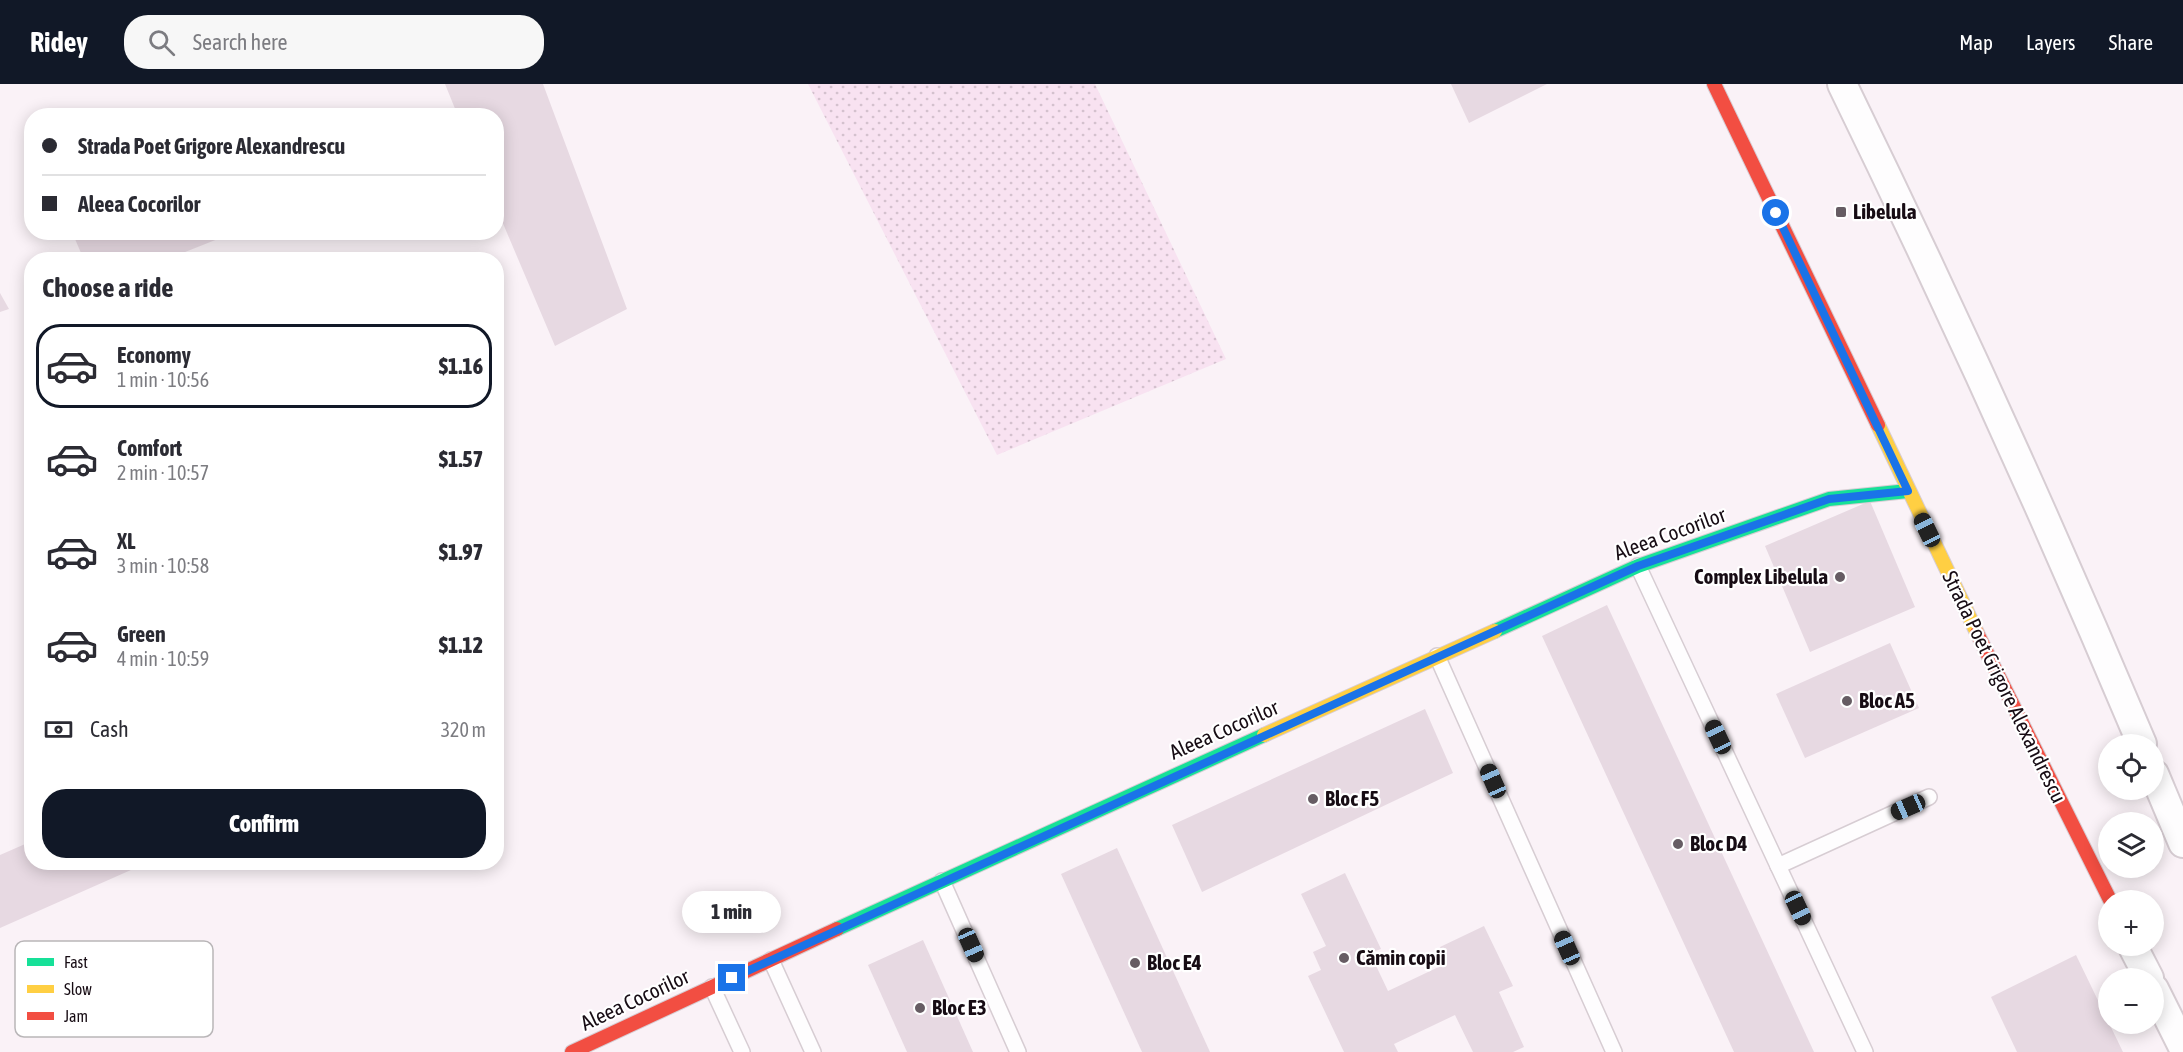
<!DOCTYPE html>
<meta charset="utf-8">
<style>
:root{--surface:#fff;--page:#f7f7f7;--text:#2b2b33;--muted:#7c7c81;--line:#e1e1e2;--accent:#111827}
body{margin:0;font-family:"Asap Condensed",sans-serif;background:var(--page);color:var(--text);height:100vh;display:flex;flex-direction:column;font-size:22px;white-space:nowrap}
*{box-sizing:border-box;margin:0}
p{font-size:20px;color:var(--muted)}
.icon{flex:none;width:33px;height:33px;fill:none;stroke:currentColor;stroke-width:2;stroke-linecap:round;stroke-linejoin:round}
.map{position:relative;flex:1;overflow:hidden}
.drawer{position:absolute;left:24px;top:168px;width:480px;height:618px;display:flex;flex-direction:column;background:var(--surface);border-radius:24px;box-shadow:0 3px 15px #0003}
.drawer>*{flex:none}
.hud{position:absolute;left:24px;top:24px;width:480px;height:132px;border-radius:24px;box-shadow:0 3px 15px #0003;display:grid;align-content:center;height:132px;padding:0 18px;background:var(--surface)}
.buttons{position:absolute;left:2098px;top:650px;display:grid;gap:12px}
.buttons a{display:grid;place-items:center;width:66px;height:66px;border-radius:50%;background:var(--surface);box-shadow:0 3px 15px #0003;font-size:30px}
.end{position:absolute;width:27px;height:27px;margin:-14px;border:8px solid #1a73e8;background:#fff;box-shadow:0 0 0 3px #fff}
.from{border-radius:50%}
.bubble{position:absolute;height:42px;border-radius:21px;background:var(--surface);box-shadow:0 3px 15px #0003;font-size:20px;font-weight:800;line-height:42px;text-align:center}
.car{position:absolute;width:18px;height:36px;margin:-18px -9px;border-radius:8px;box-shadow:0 0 4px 2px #0007;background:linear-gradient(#222 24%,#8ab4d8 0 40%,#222 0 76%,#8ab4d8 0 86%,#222 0)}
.hud b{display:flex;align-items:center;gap:21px;height:57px;font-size:22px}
.hud b+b{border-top:2px solid var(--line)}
.hud i{width:15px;height:15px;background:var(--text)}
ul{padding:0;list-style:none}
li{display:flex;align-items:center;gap:18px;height:84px;margin:0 12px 9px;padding:0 6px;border:3px solid transparent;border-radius:24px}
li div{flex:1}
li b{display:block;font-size:22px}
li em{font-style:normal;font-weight:800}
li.on{border-color:var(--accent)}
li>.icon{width:54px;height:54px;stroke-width:1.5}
h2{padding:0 18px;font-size:27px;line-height:72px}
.pay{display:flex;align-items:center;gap:15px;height:66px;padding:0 18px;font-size:22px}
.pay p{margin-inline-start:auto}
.action{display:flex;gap:12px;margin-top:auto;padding:12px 18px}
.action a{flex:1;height:69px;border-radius:24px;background:var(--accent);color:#fff;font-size:24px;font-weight:800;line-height:69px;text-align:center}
header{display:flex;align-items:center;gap:36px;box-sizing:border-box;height:84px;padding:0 30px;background:var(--accent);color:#fff}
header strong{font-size:28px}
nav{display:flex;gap:33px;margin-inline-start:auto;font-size:21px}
.search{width:420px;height:54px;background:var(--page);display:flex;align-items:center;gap:15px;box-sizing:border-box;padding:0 21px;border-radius:24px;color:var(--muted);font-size:22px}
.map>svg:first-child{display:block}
.green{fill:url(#green-dots)}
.building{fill:#e7d9e2}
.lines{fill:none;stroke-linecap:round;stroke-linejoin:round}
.lane-casing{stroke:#d7cdd3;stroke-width:18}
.street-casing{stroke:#d7cdd3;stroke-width:32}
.fast-casing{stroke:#d7cdd3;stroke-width:16}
.slow-casing{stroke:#d7cdd3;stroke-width:16}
.jam-casing{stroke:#d7cdd3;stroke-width:16}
.lane{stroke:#fefdfe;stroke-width:15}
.street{stroke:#fefdfe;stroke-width:28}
.fast{stroke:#16e098;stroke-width:14}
.slow{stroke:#ffcf43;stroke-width:14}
.jam{stroke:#f24e42;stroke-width:14}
.route{stroke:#1a73e8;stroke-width:8}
.poi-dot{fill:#665c63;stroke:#fff;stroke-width:2}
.labels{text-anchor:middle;stroke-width:4.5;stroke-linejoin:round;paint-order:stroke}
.poi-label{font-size:21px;font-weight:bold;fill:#170c14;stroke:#fff;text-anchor:start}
.street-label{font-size:21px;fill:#170c14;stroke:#fff}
.key{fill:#fff;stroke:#b9b6b8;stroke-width:1.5}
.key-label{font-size:16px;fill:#170c14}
</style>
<header>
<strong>Ridey</strong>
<div class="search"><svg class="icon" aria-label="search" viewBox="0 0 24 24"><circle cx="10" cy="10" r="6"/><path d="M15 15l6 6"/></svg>Search here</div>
<nav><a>Map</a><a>Layers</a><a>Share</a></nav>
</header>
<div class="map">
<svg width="2183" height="968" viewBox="0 0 2183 968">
<defs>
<pattern id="green-dots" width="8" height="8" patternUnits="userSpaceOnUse" patternTransform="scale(1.5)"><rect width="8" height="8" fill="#f8e2f1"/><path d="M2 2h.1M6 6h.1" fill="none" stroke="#d4c1ce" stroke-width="1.8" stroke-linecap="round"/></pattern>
</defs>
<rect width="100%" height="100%" fill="#faf2f7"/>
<polygon class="green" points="808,0 1095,0 1226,275 997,371"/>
<g class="building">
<polygon points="445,0 543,0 627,225 555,262 496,123 496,32 458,32"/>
<polygon points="1451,0 1547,0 1469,39"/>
<polygon points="72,148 233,148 233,149 165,176 84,176"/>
<polygon points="0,209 9,225 0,228"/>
<polygon points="1870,417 1915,523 1810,568 1765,462"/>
<polygon points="1607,521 1814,968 1734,968 1542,552"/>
<polygon points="1890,559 1919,624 1805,674 1776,610"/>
<polygon points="1425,625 1453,689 1202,808 1172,741"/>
<polygon points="32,757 32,778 149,778 0,844 0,771"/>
<polygon points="1117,764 1210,968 1142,968 1061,790"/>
<polygon points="1345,789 1381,865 1370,869 1388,907 1447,879 1440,863 1484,842 1513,902 1499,908 1524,963 1513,968 1473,968 1455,931 1394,960 1398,968 1344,968 1308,892 1321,886 1313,868 1326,862 1301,810"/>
<polygon points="923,856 973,968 907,968 868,881"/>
<polygon points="2076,871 2123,968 2017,968 1991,913"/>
</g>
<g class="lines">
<defs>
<g id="lane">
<polyline points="1638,482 1865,968"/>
<polyline points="1437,572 1614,968"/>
<polyline points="1778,782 1929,713"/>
<polyline points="942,797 1018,968"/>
<polyline points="771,876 813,968"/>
<polyline points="712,903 742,968"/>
</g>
<g id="street">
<path d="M1842,0C1948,217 2048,437 2142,660"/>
<polyline points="2154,690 2183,759"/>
<polyline points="2132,861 2149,894"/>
<polyline points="2154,905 2183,963"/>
</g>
<g id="fast">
<polyline points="1495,547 1638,482 1829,415 1908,407"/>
<polyline points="837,845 1264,651"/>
</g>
<g id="slow">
<polyline points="1878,341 1977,549"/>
<polyline points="1264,651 1495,547"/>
</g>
<g id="jam">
<polyline points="1714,0 1878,341"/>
<polyline points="1977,549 2110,816"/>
<polyline points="572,968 837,845"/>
</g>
</defs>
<use href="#lane" class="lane-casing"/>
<use href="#street" class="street-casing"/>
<use href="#fast" class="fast-casing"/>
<use href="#slow" class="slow-casing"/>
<use href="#jam" class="jam-casing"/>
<use href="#lane" class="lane"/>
<use href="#street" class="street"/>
<use href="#fast" class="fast"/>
<use href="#slow" class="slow"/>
<use href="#jam" class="jam"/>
</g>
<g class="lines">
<polyline class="route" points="732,894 1638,482 1829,415 1908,407 1776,129"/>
</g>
<g class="poi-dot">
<rect x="1835" y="122" width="12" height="12" rx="3"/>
<circle cx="1840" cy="493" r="6"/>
<circle cx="1847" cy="617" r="6"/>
<circle cx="1313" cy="715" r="6"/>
<circle cx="1678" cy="760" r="6"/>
<circle cx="1344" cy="874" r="6"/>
<circle cx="1135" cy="879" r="6"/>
<circle cx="920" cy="924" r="6"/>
</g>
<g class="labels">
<g class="poi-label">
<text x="1853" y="135">Libelula</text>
<text x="1828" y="500" text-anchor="end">Complex Libelula</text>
<text x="1859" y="624">Bloc A5</text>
<text x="1325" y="722">Bloc F5</text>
<text x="1690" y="767">Bloc D4</text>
<text x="1356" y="881">Cămin copii</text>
<text x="1147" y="886">Bloc E4</text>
<text x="932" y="931">Bloc E3</text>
</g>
<g class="street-label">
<text transform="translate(1670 450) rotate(-20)" y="7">Aleea Cocorilor</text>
<text transform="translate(2004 603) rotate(64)" y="7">Strada Poet Grigore Alexandrescu</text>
<text transform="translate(1224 646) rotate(-24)" y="7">Aleea Cocorilor</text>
<text transform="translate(635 916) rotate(-25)" y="7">Aleea Cocorilor</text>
</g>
</g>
<rect x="15" y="857" width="198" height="96" rx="9" class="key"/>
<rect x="27" y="874" width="27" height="8" fill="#16e098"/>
<rect x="27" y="901" width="27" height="8" fill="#ffcf43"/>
<rect x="27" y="928" width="27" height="8" fill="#f24e42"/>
<g class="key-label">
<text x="64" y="884">Fast</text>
<text x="64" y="911">Slow</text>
<text x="64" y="938">Jam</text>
</g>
</svg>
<div class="buttons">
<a><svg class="icon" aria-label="locate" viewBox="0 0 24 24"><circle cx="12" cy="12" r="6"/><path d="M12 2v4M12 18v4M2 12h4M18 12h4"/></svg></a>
<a><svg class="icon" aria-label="layers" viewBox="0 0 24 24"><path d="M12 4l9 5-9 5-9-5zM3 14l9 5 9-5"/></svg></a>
<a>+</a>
<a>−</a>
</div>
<i class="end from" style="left:1776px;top:129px"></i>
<i class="end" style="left:732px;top:894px"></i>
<div class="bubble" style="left:682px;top:807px;width:99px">1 min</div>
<i class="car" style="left:1927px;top:446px;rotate:334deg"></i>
<i class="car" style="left:1718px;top:653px;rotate:335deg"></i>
<i class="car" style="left:1493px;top:697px;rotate:336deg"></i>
<i class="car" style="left:1908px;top:723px;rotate:246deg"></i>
<i class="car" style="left:1798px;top:824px;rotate:155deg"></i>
<i class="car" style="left:971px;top:861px;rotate:156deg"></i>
<i class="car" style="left:1567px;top:864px;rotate:336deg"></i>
<div class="hud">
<b><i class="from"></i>Strada Poet Grigore Alexandrescu</b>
<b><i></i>Aleea Cocorilor</b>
</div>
<section class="drawer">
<h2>Choose a ride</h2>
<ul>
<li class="on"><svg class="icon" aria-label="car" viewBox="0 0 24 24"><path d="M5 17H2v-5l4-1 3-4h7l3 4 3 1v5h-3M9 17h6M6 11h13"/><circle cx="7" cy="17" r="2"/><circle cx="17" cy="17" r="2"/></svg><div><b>Economy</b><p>1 min · 10:56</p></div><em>$1.16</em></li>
<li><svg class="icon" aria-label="car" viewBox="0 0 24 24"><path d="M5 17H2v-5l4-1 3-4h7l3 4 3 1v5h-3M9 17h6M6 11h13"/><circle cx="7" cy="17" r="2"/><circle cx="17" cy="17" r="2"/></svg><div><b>Comfort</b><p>2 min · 10:57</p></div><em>$1.57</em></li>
<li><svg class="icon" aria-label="car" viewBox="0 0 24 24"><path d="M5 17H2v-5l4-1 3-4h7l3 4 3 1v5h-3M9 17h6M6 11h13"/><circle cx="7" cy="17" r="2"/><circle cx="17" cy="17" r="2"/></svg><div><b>XL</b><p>3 min · 10:58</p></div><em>$1.97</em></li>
<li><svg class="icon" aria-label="car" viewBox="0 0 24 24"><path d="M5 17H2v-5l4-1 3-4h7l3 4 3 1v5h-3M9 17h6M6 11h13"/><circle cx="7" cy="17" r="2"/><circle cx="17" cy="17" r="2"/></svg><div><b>Green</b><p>4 min · 10:59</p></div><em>$1.12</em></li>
</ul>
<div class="pay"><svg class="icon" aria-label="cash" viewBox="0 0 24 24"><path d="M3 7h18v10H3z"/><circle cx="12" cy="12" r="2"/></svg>Cash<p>320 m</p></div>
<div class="action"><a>Confirm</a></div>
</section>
</div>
